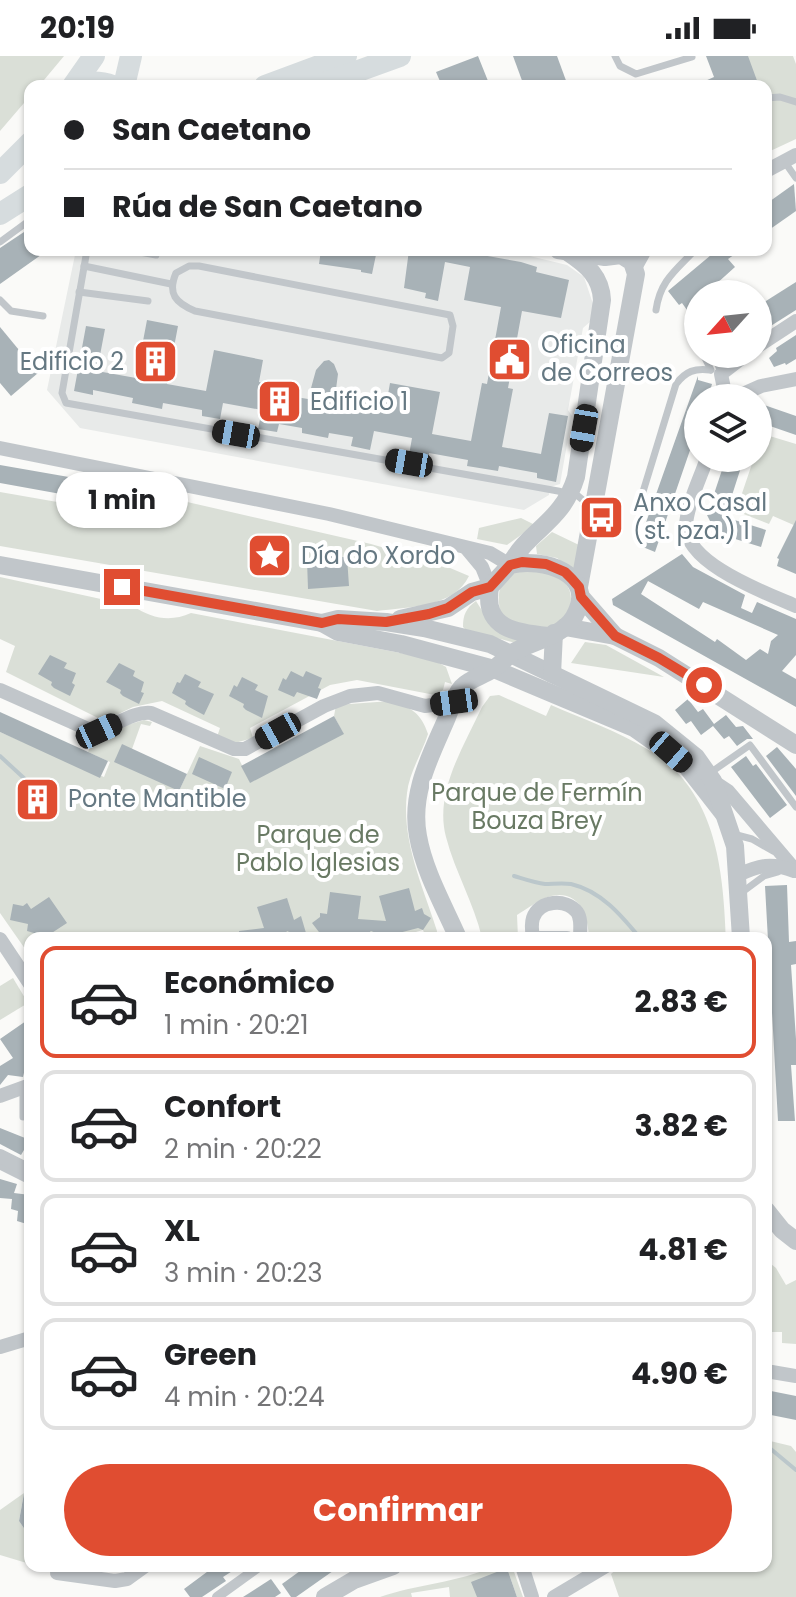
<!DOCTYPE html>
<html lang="es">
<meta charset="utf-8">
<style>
:root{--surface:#fff;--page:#f2f2f2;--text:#202124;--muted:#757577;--line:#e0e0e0;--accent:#e04d31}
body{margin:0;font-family:Poppins,sans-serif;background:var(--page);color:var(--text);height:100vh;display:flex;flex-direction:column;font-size:30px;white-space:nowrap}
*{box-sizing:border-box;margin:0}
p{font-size:26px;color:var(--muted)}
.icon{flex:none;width:44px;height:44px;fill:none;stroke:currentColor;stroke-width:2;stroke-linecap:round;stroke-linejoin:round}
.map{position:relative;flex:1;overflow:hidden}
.drawer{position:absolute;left:24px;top:876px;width:748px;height:640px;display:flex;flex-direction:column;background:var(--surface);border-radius:16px;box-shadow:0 2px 6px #0004}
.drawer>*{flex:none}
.guide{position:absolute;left:24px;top:24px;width:748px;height:176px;border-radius:16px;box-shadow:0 2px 6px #0004;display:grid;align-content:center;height:176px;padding:0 40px;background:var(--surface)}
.needle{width:52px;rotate:243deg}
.controls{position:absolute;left:684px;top:224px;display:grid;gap:16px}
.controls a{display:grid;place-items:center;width:88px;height:88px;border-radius:50%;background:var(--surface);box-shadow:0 2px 6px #0004;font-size:40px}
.end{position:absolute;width:36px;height:36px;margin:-18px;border:10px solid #e04d31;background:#fff;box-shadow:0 0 0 4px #fff}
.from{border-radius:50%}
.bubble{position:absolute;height:56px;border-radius:28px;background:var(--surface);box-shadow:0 2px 6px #0004;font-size:26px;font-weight:700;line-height:56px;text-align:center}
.car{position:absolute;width:24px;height:48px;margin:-24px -12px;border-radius:10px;box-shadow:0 0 6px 2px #0007;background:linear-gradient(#222 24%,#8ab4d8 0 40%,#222 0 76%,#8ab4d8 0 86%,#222 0)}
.guide b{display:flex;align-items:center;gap:28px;height:76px;font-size:30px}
.guide b+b{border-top:2px solid var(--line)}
.guide i{width:20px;height:20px;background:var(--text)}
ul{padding:14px 0 0;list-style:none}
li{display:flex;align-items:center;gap:24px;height:112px;margin:0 16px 12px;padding:0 24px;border:4px solid var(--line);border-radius:16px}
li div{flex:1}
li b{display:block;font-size:30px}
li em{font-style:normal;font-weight:700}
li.active{border-color:var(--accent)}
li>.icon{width:72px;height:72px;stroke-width:1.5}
.button{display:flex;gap:16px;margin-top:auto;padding:16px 40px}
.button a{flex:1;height:92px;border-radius:48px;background:var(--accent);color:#fff;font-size:32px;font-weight:700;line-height:92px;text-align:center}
.status{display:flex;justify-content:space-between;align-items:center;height:56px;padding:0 40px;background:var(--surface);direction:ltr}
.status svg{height:22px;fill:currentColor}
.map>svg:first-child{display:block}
.built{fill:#e8eae9}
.green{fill:#dadfd7}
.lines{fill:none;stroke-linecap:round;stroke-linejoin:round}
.stream{stroke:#bbc7cb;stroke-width:4}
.building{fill:#a8b2b7;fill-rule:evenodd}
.service{stroke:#c1c6ca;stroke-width:7}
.pedestrian{stroke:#c1c6ca;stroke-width:10}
.minor{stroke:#c1c6ca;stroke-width:14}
.tertiary{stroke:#c1c6ca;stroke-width:18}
.primary{stroke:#d6dcde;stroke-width:22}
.route{stroke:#e04d31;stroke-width:10}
.labels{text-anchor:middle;stroke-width:8;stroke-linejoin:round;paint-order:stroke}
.poi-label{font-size:24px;fill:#657882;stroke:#fff;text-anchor:start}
.park-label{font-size:24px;fill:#697a64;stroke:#fff}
</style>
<div class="status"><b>20:19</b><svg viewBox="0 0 49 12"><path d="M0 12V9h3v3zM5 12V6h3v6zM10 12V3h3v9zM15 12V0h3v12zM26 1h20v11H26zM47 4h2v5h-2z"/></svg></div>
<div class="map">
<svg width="796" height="1541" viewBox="0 0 796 1541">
<rect width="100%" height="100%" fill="#fafaf8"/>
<polygon class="built" points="76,194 505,194 567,209 584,221 593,248 591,265 583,272 568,354 572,360 560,428 550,431 549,439 524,454 80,372 47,334"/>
<g class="green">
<polygon points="0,0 64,0 39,30 30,30 30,40 0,75"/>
<polygon points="747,0 793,0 796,8 796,83 766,97 766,60 772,54 766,42 766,30 758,30"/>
<polygon points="763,378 796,388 796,470 773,460 769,468 736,455 754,402 758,402 758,391"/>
<path d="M91,424L371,488L443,509L469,520C454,552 407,551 377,555L0,490V436L86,451Z"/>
<polygon points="521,462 535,469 507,489 477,483 479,472"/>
<polygon points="552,476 579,489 574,514 557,502 537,498 536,490"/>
<path d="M523,514C531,515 540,515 548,517C596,529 563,602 501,559C496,538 498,519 523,514Z"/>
<path d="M0,521L133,550C152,563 171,566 191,557L432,603L446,611L452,628L445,626L443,634L435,639L357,624L330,629L250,672L253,682L231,688L217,681L220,672L162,645L133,651L104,665L6,616L15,590L0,583Z"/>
<path d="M476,545L491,569L520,584L519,588L466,574L463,571C463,559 466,552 476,545Z"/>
<polygon points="585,586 606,589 664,621 571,607"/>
<path d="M499,639L546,660L551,649C583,663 617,675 647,693C716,733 723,811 726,882H589C588,860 580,834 551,840C539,843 527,853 517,859L518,882H482C474,847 455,816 446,781C434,736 464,690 482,651L490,640Z"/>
<path d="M391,645C412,652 421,657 428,678C422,697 409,717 407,737C401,784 423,831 437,875L436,882H426L423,874L394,882H30V900L0,857V676L104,721L110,706L88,696L94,679L144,664L152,666L150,670L141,668L132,693L179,735L200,690L239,703L250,726L343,677L334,660L336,649Z"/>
<polygon points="13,922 28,947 0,964 0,930"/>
<polygon points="766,1204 776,1212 786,1229 796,1224 796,1288 782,1287 782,1276 766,1276"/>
<polygon points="766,1384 791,1390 796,1396 796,1541 619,1541 611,1518 620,1510 766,1510"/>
<polygon points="24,1437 19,1465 30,1481 30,1508 0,1499 0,1454"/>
<path d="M494,1510H509L513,1513L523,1541H517L507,1512L477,1541H450L449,1531L411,1537L412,1541H380C417,1528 458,1527 494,1510Z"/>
</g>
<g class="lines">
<g class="stream">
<polyline points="0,700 39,736"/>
<path d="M514,820C524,823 535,827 545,828C553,828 562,827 571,828C601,835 621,859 640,882"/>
<polyline points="766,1389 796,1414"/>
</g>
</g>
<g class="building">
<polygon points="478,0 490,30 442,30 436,16"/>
<polygon points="513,0 557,0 568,30 524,30"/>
<polygon points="706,0 748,0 759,30 694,30 714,21"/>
<polygon points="794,128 796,155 766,176 766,148"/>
<polygon points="30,172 30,194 48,194 0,228 0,192"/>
<polygon points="321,194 377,194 372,218 361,216 361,214 319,208"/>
<polygon points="409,194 454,194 521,206 537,211 536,216 569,224 561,262 522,255 508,332 513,333 502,391 541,398 549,357 568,360 556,426 537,422 537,417 499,410 498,415 467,410 468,404 429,397 428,402 409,399 412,382 374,375 370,394 351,390 353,381 329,377 328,382 302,377 302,372 279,368 277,376 258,373 262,354 223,347 220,363 202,360 202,354 163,347 162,353 132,347 133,342 93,334 93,339 74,335 86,270 105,273 97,315 136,322 147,264 178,270 167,328 206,335 214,294 263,304 259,326 286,331 284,339 308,343 316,314 324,305 329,304 334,308 338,318 334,348 358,352 360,345 386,350 390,327 440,336 432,378 471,385 482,327 487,328 501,251 464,244 470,211 445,206 438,245 425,242 426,237 404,232"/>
<polygon points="717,194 741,194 728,203 735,211 705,238 698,238 698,245 687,254 682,247 679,249 668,235"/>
<polygon points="796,226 796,254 758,278 758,250"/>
<polygon points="0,271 38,317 11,340 0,327"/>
<polygon points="796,279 796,303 786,309 785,307 774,311 769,302 777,295 776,292"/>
<polygon points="698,320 698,324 712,328 708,342 698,342 698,371 655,496 638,489"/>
<polygon points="758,347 796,360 796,379 758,366"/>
<polygon points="726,402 744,402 725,461 766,474 761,491 716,477 707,459"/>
<polygon points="0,409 86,424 83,442 0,427"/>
<polygon points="796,464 796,518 777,510 779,503 777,502"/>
<polygon points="338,491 338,501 347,501 349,530 308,533 307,504 324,503 323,492"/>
<path d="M682,498L693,511L745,539L741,552L752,557L757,546L796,563V599L782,615L796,623V651L613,549L612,543ZM648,525L699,553L703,546L778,579L771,585L768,598L760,593L746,604L717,583L715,586L641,538Z"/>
<polygon points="50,599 67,607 64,612 76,617 72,627 75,629 70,640 54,632 51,629 52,626 38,618"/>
<polygon points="119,607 135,615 133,620 144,626 141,636 144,637 139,648 123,640 120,637 121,634 106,626"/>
<polygon points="291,615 303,621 306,615 322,622 318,632 321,633 317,643 297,636 294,641 278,634 283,622 286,624"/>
<polygon points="185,618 201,626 198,631 214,638 204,659 189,651 185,648 186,645 172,637 177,626 180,627"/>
<polygon points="242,621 258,629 255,634 268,640 262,662 246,654 243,651 244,648 229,640 234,629 237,631"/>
<polygon points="688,643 698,656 703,653 714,668 726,659 736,671 743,670 753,683 747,683 737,690 729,680 724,683 713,670 701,679 691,665 686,668 675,654"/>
<polygon points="0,656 108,705 100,722 0,676"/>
<polygon points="334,660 344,678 250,727 241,710"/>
<polygon points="122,688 187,718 179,735 114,706"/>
<polygon points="777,691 796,713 796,740 766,700"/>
<polygon points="746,700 753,710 756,708 787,749 770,762 731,711"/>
<polygon points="199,701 232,716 225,733 192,718"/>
<polygon points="787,829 789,886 796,885 796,908 791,909 796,983 796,1009 791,1009 795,1065 778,1065 765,830"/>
<polygon points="409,832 415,855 422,852 424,858 431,862 423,874 418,872 391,879 389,882 371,875 362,882 327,876 322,880 312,867 320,861 320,857 327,858 330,836 361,840 358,863 386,865 379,840"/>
<polygon points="49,841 67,867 44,882 33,882 34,877 27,875 28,868 10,864 13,848 23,850 27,847 31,853"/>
<polygon points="287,842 294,864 301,860 306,877 303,882 287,875 283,882 276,878 274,882 239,882 239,875 264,872 257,851"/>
<polygon points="26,965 30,971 30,1005 27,1004 23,1021 8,1019 0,1029 0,1010 13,1002 0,983"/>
<polygon points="0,1072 30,1084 21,1099 0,1088"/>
<polygon points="0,1123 17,1128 14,1137 30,1139 30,1169 17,1165 18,1155 11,1153 12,1143 0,1142"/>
<polygon points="766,1334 796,1340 796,1364 766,1358"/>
<polygon points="25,1432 30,1433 30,1481 19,1465"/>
<polygon points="215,1510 240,1510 223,1521 226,1525 202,1541 190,1541 184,1533"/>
<polygon points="307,1510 340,1510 296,1541 291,1541 282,1528"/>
<polygon points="507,1512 517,1541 477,1541 471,1526"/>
<polygon points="271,1523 281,1537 275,1541 243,1541"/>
</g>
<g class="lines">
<g class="service">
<polyline points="615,0 620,10 636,18 692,1"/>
<polyline points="766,42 780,41 796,46"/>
<polyline points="784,105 796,122"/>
<polyline points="0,186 30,164"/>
<polyline points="87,194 62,337 66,347 558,435 578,440 590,450"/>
<polyline points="129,194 156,199"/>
<polyline points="84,210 171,228"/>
<path d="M189,210H199L450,259L453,270L449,297L442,302L195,255C176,247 167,238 176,217Z"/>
<polyline points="79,236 148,245"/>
<polyline points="0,244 11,255 43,260"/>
<path d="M656,254C660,225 675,215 695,194"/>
<polyline points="703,298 711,314"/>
<polyline points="715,298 721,318"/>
<path d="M638,452L676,328C686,315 695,312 710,314"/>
<polyline points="710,717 750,689 796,751"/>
<polyline points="733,778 752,783 773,795"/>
<polyline points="741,837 764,820 778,816"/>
<polyline points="23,1061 23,1031"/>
<polyline points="0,1110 30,1125"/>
</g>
<polyline class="pedestrian" points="217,1541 260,1510"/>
<g class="minor">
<polyline points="766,115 796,99"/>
<polyline points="635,212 645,194"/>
<polyline points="758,290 796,265"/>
<polyline points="726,342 721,318 747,298"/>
<polyline points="734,342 761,330 796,323"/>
<polyline points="0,392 329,458 490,497 510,509"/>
<path d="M707,402C700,423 688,446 686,468C683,507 766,537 796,550"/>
<polyline points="467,493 482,511 490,531"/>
<path d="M0,634L90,674C112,675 129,655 151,657L234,693H245L324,650L350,640L378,637L425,650L454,646"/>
<polyline points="713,725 728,735 796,815"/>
<path d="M738,819C759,809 772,806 794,815"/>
<path d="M533,882C532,876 531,868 533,862C539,844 566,842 577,856C582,863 580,874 580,882"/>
<polyline points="536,882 567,882"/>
<polyline points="0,883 30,928"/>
<polyline points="0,1040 30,1029"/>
<polyline points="0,1100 30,1115"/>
<polyline points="0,1291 30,1282"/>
<polyline points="766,1315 796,1320"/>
<polyline points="522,1510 532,1541"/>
<polyline points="57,1517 115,1525 127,1523 145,1510"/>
<polyline points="554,1541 606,1510"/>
</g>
<g class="tertiary">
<polyline points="558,194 605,201 621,199 632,206 636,218 579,531"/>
<polyline points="0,509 322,567 338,576 401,588 494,613 634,672 684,707 723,757"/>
<path d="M510,509C529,473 562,467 576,421L602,244C601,221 587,209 569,197"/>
<polyline points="581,541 615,580"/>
<polyline points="400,563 448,552 472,536 490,531"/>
<polyline points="322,567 338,563 386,566 424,572 490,588 654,667 696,701 713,725 735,790 741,882"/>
<polyline points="565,571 615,580 659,602 796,689"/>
<polyline points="552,618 554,577"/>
<path d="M458,882C444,850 424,815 418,780C410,738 430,701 446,664C450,654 454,640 462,631C471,622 483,620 493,613C500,609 505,602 512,597C531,585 561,582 574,561C599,517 542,501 510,509L490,531C483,573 516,577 548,580"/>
<polyline points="766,1154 782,1174 796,1185"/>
<polyline points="325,1541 354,1524 393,1510"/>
</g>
<g class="primary">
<polyline points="73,30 94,0"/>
<path d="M74,30C88,25 99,25 113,30"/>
<polyline points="124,30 131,0"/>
<polyline points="265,30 346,0"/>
<polyline points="317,30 400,0"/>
<polyline points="0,117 30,87"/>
<polyline points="0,158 30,139"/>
</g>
</g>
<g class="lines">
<polyline class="route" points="122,531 322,567 338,563 386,566 429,558 448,552 472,536 490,531 510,509 522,506 546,508 565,516 572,523 579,531 581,541 615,580 659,602 704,629"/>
</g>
<defs>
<symbol id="civic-square" viewBox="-11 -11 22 22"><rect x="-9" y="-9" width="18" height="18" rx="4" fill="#e04d31" stroke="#fff"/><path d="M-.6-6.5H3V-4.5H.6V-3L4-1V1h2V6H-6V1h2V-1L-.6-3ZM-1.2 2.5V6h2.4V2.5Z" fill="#fff"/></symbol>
<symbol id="building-square" viewBox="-11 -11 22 22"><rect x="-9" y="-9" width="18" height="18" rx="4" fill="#e04d31" stroke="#fff"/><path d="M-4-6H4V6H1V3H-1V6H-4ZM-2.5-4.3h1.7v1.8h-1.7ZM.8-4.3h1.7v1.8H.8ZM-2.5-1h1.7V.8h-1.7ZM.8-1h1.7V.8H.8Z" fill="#fff"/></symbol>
<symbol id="bus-square" viewBox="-11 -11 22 22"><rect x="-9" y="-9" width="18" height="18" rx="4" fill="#e04d31" stroke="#fff"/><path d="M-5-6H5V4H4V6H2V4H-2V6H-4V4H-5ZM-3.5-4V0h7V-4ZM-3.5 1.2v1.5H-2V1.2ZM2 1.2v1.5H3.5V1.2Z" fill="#fff"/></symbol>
<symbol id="sight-square" viewBox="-11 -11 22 22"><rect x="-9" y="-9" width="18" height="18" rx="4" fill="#e04d31" stroke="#fff"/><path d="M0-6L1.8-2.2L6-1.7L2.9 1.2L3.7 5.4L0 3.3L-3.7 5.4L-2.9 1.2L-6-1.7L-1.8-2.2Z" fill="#fff"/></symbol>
</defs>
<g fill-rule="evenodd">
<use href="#civic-square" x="484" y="278" width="51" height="51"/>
<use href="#building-square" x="130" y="280" width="51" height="51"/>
<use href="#building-square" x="254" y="320" width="51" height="51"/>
<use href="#bus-square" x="576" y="436" width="51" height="51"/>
<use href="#sight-square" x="244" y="474" width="51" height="51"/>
<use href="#building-square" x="12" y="718" width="51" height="51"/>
</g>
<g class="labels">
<g class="poi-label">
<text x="541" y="297">Oficina<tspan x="541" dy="28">de Correos</tspan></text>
<text x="124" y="314" text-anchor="end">Edificio 2</text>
<text x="310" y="354">Edificio 1</text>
<text x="633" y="455">Anxo Casal<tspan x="633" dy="28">(st. pza.) 1</tspan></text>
<text x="301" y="508">Día do Xordo</text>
<text x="68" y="751">Ponte Mantible</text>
</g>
<g class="park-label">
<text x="537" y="745">Parque de Fermín<tspan x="537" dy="28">Bouza Brey</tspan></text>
<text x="318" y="787">Parque de<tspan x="318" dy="28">Pablo Iglesias</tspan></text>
</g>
</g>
</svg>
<div class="controls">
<a><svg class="needle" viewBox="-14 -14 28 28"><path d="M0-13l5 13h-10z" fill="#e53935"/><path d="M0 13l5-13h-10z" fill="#757577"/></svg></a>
<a><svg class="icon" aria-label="layers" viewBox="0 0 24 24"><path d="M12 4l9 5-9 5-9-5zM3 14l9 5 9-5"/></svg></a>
</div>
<i class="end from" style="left:704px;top:629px"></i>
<i class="end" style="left:122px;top:531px"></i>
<div class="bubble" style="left:56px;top:416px;width:132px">1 min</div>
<i class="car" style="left:584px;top:372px;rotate:190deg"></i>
<i class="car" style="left:236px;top:378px;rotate:280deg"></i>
<i class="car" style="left:409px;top:407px;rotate:280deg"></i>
<i class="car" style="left:454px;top:646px;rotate:262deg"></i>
<i class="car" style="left:99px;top:675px;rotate:65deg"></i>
<i class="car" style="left:278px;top:675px;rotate:241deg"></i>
<i class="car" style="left:671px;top:696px;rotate:131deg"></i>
<div class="guide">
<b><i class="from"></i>San Caetano</b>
<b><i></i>Rúa de San Caetano</b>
</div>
<section class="drawer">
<ul>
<li class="active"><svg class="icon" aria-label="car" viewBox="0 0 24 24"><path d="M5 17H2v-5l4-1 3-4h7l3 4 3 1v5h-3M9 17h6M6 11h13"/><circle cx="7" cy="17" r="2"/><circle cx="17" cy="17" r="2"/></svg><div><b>Económico</b><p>1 min · 20:21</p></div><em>2.83 €</em></li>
<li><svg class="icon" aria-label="car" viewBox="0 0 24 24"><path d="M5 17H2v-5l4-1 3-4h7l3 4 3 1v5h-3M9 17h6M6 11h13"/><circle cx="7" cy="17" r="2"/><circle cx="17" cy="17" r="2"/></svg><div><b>Confort</b><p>2 min · 20:22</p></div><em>3.82 €</em></li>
<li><svg class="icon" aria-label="car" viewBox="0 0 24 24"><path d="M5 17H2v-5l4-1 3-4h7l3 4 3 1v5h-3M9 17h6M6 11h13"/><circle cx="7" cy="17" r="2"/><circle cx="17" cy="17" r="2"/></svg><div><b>XL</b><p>3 min · 20:23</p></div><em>4.81 €</em></li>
<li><svg class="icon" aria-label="car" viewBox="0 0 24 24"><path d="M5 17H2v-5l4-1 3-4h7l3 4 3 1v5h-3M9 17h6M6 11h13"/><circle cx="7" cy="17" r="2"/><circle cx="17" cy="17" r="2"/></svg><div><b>Green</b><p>4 min · 20:24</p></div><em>4.90 €</em></li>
</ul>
<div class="button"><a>Confirmar</a></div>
</section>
</div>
